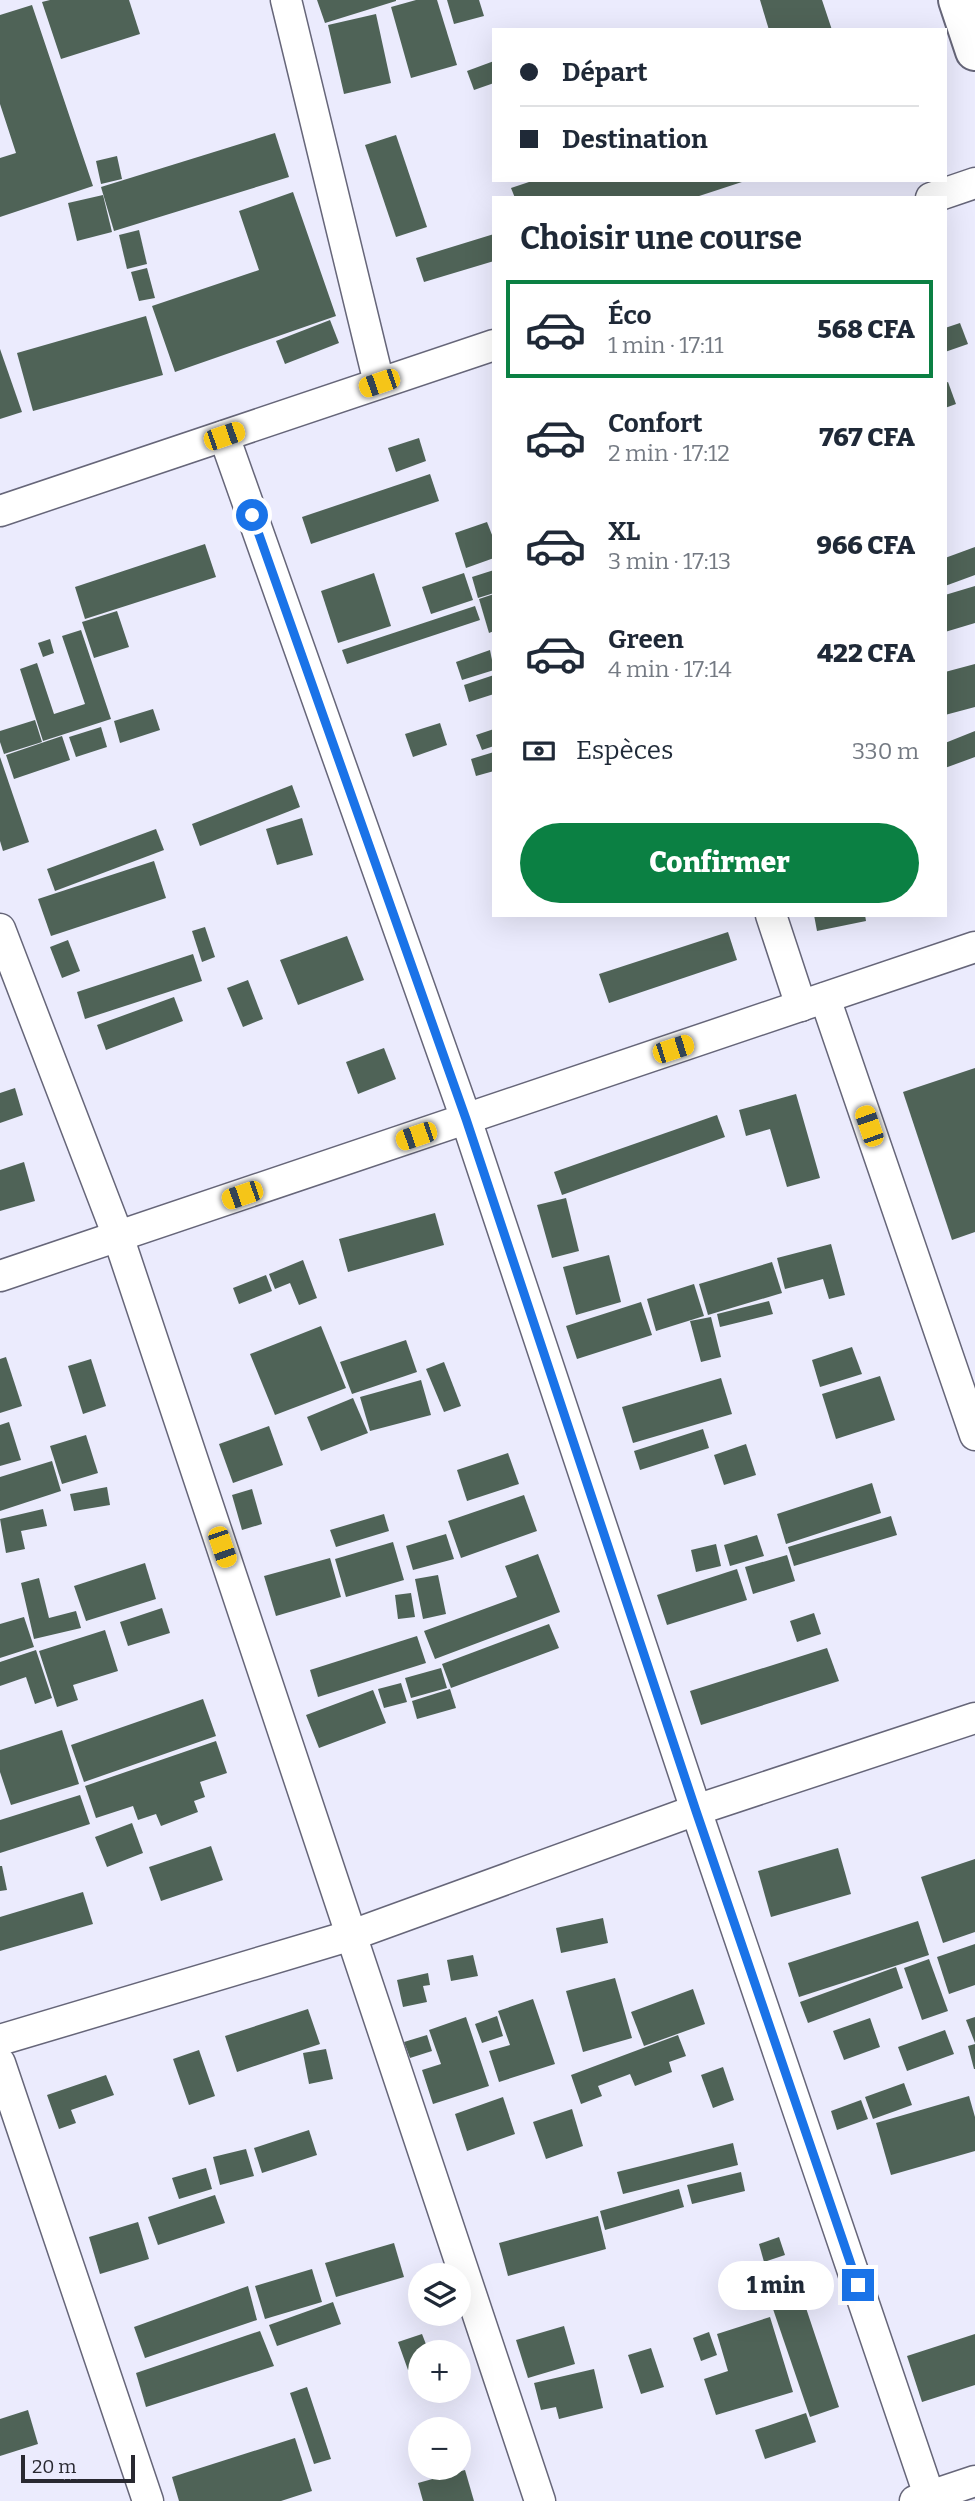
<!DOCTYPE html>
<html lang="fr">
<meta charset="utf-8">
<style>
:root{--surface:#fff;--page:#f6f6f7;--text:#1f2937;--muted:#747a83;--line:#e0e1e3;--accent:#0b8043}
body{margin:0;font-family:Bitter,serif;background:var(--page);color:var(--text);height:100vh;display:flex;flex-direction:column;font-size:26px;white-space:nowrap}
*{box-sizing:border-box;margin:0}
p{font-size:23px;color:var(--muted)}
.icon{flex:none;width:38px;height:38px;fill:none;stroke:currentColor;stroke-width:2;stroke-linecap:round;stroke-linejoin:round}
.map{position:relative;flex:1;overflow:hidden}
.drawer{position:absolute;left:492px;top:196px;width:455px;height:721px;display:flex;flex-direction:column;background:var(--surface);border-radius:0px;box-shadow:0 7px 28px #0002}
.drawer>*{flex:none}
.banner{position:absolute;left:492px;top:28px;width:455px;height:154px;border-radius:0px;box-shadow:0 7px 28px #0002;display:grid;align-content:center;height:154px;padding:0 28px;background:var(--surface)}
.buttons{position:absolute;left:408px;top:2263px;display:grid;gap:14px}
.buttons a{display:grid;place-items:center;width:63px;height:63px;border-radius:50%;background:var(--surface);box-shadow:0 7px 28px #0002;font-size:35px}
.scale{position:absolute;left:21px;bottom:18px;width:114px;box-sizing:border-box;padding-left:7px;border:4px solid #292931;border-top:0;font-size:19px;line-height:24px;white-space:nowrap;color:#292931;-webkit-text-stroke:5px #ebebfd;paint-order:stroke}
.end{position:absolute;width:32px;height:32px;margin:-16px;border:9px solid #1a73e8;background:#fff;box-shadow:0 0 0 4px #fff}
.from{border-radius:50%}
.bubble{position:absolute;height:49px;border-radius:24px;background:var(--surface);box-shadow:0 7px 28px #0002;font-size:23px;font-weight:800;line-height:49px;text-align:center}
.car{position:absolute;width:21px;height:42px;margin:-21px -10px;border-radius:9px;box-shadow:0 0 5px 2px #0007;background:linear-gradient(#f5c518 24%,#345 0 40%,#f5c518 0 76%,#345 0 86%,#f5c518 0)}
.banner b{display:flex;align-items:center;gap:24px;height:66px;font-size:26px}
.banner b+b{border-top:2px solid var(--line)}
.banner i{width:18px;height:18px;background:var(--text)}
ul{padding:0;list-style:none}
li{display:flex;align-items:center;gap:21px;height:98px;margin:0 14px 10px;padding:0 14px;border:4px solid transparent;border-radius:0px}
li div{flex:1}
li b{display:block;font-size:26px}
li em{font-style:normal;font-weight:800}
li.current{border-color:var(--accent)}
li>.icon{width:63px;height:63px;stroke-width:1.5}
h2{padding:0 28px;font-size:32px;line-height:84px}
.pay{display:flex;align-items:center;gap:18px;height:77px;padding:0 28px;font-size:26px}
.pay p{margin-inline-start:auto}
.cta{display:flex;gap:14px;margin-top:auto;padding:14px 28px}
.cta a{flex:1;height:80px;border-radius:42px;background:var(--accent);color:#fff;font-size:28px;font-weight:800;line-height:80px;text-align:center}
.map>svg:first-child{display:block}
.building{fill:#4f6357}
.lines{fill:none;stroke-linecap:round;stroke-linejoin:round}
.minor-casing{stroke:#666679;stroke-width:33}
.secondary-casing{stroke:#666679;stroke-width:42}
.minor{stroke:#fff;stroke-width:30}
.secondary{stroke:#fff;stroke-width:38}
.route{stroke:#1a73e8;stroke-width:9}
</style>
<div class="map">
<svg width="975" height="2501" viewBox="0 0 975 2501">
<rect width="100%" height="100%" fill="#ebebfd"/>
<g class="building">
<polygon points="50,0 129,0 140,34 61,59 42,2"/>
<polygon points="317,0 396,0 396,1 325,23"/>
<polygon points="416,0 437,0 457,65 411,78 391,7"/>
<polygon points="447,0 479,0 484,16 454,24"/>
<polygon points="760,0 822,0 832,30 769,30"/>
<polygon points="32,5 93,186 0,217 0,158 16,153 0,104 0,15"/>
<polygon points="376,14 391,83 344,94 328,25"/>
<polygon points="494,61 494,83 474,90 467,71"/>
<polygon points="275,133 289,177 114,231 101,187"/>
<polygon points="396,135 427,227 396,237 365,145"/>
<polygon points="117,156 122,179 101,184 96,161"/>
<polygon points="535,180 745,180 745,181 693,198 515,198 511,188"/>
<polygon points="293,192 336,316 175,372 152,306 259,270 239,211"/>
<polygon points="103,195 112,232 77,241 68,203"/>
<polygon points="139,230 147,264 127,269 119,235"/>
<polygon points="494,234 494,261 424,282 416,258"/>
<polygon points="147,268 155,298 139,301 131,272"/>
<polygon points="146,316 163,375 33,411 17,353"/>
<polygon points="330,320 339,343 285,364 276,341"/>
<polygon points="960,323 968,344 945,352 945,328"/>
<polygon points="0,349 22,412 0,419"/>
<polygon points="948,382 956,404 945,408 945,383"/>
<polygon points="419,438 426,461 396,472 388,448"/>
<polygon points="430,474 439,501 311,544 302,517"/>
<polygon points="487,522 494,540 494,558 466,568 455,533"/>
<polygon points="205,544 216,577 85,619 75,587"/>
<polygon points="975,547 975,575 945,586 945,558"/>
<polygon points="494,570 494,593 478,598 472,577"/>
<polygon points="374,573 391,626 338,643 321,591"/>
<polygon points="464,573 473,600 431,614 422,587"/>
<polygon points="975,586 975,623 945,632 945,595"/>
<polygon points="494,594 494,631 489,633 479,599"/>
<polygon points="475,606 480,620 347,664 342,650"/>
<polygon points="117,611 129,647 94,658 82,622"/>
<polygon points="81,630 111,719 43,741 20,669 37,663 54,714 85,704 62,636"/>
<polygon points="50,639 54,653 43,657 38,643"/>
<polygon points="490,650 494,670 462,680 456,662"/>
<polygon points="975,664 975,707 945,715 945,672"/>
<polygon points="494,675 494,694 469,702 464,685"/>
<polygon points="153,709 160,730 120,743 114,721"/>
<polygon points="35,720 42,742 4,754 0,742 0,731"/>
<polygon points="440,723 447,745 413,757 405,734"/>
<polygon points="101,727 107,747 76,757 69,737"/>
<polygon points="494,729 494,746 482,750 476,735"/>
<polygon points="975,731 975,757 945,768 945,743"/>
<polygon points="62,736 70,760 14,779 6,755"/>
<polygon points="494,752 494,771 476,776 471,759"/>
<polygon points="0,757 29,842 3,851 0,841"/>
<polygon points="292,785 300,807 200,846 192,824"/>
<polygon points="302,818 313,855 277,865 266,829"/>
<polygon points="156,829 164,850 55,891 47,869"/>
<polygon points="154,861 166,898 51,936 38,899"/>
<polygon points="814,915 865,915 866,921 817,931"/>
<polygon points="205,927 215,957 202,962 192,931"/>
<polygon points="728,932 737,960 609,1003 599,974"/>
<polygon points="347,936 364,980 298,1005 280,960"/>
<polygon points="68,940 80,971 62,978 50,947"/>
<polygon points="193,954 202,981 85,1019 77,992"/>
<polygon points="248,980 263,1019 243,1027 227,988"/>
<polygon points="174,997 183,1021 106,1050 97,1025"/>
<polygon points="384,1048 396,1079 358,1094 346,1062"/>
<polygon points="975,1068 975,1232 952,1240 903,1092"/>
<polygon points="15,1088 23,1115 0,1123 0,1093"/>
<polygon points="796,1094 820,1178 787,1187 770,1129 746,1136 739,1110"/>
<polygon points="717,1115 725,1137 562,1195 554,1172"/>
<polygon points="24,1162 35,1201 0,1211 0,1170"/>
<polygon points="566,1198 579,1251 552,1258 537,1205"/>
<polygon points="435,1213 444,1245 348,1272 339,1239"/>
<polygon points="831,1244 845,1295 829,1299 823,1279 785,1289 777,1258"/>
<polygon points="609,1255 621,1302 576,1315 563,1267"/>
<polygon points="303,1260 317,1298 299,1305 290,1283 275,1289 269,1274"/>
<polygon points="772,1262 782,1293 708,1315 699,1284"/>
<polygon points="266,1275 272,1291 239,1304 233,1288"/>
<polygon points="694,1284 704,1316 656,1331 647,1299"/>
<polygon points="769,1301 773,1314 720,1327 717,1314"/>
<polygon points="641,1302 652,1335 577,1359 566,1326"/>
<polygon points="711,1317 721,1357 701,1362 690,1321"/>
<polygon points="321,1326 346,1388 275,1415 250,1354"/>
<polygon points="406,1340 417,1372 352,1394 340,1362"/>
<polygon points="852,1347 862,1374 820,1387 812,1360"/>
<polygon points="6,1357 22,1406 0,1413 0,1359"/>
<polygon points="91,1359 106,1406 83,1414 68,1366"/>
<polygon points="444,1362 461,1406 444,1412 426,1369"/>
<polygon points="880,1376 895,1420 836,1439 822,1394"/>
<polygon points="721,1378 732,1414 633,1443 622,1407"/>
<polygon points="421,1380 431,1415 370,1431 360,1397"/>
<polygon points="353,1398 368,1433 321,1451 307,1417"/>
<polygon points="9,1422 21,1460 0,1466 0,1425"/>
<polygon points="269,1426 283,1465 233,1483 219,1444"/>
<polygon points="703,1429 709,1448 640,1470 634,1451"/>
<polygon points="86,1435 98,1473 62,1484 50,1446"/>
<polygon points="746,1444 756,1475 724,1485 714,1455"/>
<polygon points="508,1453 519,1484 467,1501 457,1470"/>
<polygon points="52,1461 61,1491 0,1511 0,1477"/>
<polygon points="872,1483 881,1513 786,1544 777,1514"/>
<polygon points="107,1487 110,1505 74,1511 70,1494"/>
<polygon points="252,1489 262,1524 242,1530 232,1495"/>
<polygon points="524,1495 537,1531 461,1558 448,1521"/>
<polygon points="43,1509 47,1526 21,1531 25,1549 6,1553 0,1519"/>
<polygon points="384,1514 389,1531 336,1547 330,1530"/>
<polygon points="891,1516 897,1535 794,1566 788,1547"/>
<polygon points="446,1534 454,1559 413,1570 406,1546"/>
<polygon points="757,1535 764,1556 730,1566 724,1545"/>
<polygon points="393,1542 404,1580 346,1597 335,1559"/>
<polygon points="716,1544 721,1566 696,1572 691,1550"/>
<polygon points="538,1554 560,1612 435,1659 424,1631 517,1597 505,1566"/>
<polygon points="787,1555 795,1581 753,1594 745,1567"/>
<polygon points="330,1558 341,1597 276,1616 264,1576"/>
<polygon points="145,1563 156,1599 86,1621 74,1586"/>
<polygon points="737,1569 747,1600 667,1625 657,1595"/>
<polygon points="438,1575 446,1614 423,1619 415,1579"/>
<polygon points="39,1578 49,1618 76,1611 81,1628 34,1639 21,1583"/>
<polygon points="411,1593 415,1617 398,1619 395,1595"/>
<polygon points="162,1608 170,1633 128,1646 120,1622"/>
<polygon points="814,1613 821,1634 797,1642 790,1621"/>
<polygon points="24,1617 34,1647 0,1658 0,1624"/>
<polygon points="549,1624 559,1648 451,1688 442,1664"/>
<polygon points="105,1630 118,1671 73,1685 78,1700 57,1707 39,1651"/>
<polygon points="417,1636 426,1663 318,1697 310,1670"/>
<polygon points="827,1648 839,1681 701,1725 690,1691"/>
<polygon points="36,1650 52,1698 35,1704 26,1677 0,1686 0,1662"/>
<polygon points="441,1668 447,1688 411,1698 405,1678"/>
<polygon points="401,1683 407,1702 384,1708 378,1689"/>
<polygon points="450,1689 456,1708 417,1719 412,1701"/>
<polygon points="373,1690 386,1723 319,1748 306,1715"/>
<polygon points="203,1699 216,1736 84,1782 71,1745"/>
<polygon points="62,1730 79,1784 11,1805 0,1772 0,1750"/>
<polygon points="216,1741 227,1773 200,1782 205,1797 194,1801 198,1812 161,1826 156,1814 138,1820 133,1806 96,1818 85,1786"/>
<polygon points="80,1795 90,1824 0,1853 0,1820"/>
<polygon points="132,1823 143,1853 107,1867 95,1837"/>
<polygon points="211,1846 223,1880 161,1901 149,1867"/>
<polygon points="838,1848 851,1894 771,1917 758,1871"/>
<polygon points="975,1859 975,1932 943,1943 921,1877"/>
<polygon points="0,1866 2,1866 7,1890 0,1891"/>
<polygon points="83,1892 93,1924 0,1951 0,1917"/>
<polygon points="603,1918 608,1943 561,1953 556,1928"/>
<polygon points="918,1921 929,1955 799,1997 788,1963"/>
<polygon points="975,1944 975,1985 949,1994 937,1957"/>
<polygon points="473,1955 478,1976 451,1981 447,1960"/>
<polygon points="929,1959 948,2011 922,2020 904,1968"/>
<polygon points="896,1967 903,1988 808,2023 800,2002"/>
<polygon points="428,1973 430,1985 423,1986 427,2002 403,2007 397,1980"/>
<polygon points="615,1978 632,2038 583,2052 566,1991"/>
<polygon points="693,1989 705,2024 644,2046 631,2012"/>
<polygon points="533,1999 555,2064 499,2082 489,2051 510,2045 498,2011"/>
<polygon points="308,2009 320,2044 237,2072 225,2036"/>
<polygon points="497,2016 503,2036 482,2043 475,2024"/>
<polygon points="466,2017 489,2086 433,2104 422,2070 441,2064 429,2030"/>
<polygon points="975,2017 975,2043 966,2020"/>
<polygon points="870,2018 880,2047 844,2060 833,2031"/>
<polygon points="945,2030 954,2054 907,2071 898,2047"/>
<polygon points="427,2035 432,2051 410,2058 404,2042"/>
<polygon points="678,2035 686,2056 669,2062 672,2072 635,2086 630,2074 598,2086 602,2096 581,2104 571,2075"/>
<polygon points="975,2044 975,2069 974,2069 968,2046"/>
<polygon points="326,2049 333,2079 309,2084 303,2053"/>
<polygon points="199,2050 215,2096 189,2105 173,2059"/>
<polygon points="723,2067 734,2100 713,2108 701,2075"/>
<polygon points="106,2075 114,2095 71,2110 76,2123 59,2129 47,2095"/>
<polygon points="904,2083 912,2105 873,2119 865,2097"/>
<polygon points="969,2096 975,2117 975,2151 891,2175 876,2123"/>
<polygon points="503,2097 515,2134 467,2151 455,2114"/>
<polygon points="861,2100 868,2119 837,2130 831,2111"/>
<polygon points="572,2109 583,2146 546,2159 533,2122"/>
<polygon points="309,2130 317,2155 262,2173 254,2148"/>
<polygon points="733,2143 738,2165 623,2194 617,2172"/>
<polygon points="246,2149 254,2176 220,2185 213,2157"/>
<polygon points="206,2168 212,2189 179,2199 172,2178"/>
<polygon points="741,2172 745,2191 692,2204 687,2185"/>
<polygon points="679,2189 684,2207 605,2230 600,2211"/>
<polygon points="215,2195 225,2223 158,2245 148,2217"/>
<polygon points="598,2216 606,2249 508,2276 499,2243"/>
<polygon points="138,2222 149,2259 100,2274 89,2237"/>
<polygon points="779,2237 785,2255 764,2262 759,2244"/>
<polygon points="394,2243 404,2277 336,2297 325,2263"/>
<polygon points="786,2268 795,2297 756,2309 746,2281"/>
<polygon points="312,2269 322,2302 265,2319 255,2286"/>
<polygon points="248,2286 257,2320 145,2358 134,2327"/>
<polygon points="803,2299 839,2407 810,2417 773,2309"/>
<polygon points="333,2302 341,2324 277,2346 269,2325"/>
<polygon points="770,2317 793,2392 716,2415 704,2379 728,2371 717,2334"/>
<polygon points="564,2326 575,2364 528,2378 516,2340"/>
<polygon points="260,2331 274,2366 146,2407 136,2373"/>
<polygon points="709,2332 717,2355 701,2361 693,2338"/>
<polygon points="422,2334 429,2352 420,2352 420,2366 408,2370 398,2342"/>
<polygon points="975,2334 975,2385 922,2402 907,2356"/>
<polygon points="651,2348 664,2387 641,2394 628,2355"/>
<polygon points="594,2369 603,2408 559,2419 556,2407 541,2410 534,2383"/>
<polygon points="307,2387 331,2459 314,2464 290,2393"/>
<polygon points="28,2410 38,2444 0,2456 0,2419"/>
<polygon points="806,2413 816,2442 765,2459 755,2430"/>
<polygon points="295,2438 312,2491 281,2501 179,2501 172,2477"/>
<polygon points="465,2470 474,2501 423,2501 418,2483"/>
</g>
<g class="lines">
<defs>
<g id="minor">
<polyline points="286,0 379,383"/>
<polyline points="931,198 975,183"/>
<polyline points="224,436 466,1119 696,1810 931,2501"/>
<polyline points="0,511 494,345"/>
<polyline points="771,915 801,1006"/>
<polyline points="0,929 118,1236 540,2501"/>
<polyline points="825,998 975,1435"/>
<polyline points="0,1276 975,947"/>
<polyline points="0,2040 352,1935 696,1810 975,1718"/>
<polyline points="0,2063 148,2501"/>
<polyline points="915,2501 975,2481"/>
</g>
<polyline id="secondary" points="958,0 975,51"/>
</defs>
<use href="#minor" class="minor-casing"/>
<use href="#secondary" class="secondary-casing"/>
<use href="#minor" class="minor"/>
<use href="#secondary" class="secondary"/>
</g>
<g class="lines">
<polyline class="route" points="252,515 466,1119 696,1811 858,2285"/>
</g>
</svg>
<div class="buttons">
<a><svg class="icon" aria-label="layers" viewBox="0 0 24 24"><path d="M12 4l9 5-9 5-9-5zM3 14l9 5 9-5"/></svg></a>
<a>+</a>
<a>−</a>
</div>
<div class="scale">20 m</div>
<i class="end from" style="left:252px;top:515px"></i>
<i class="end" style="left:858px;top:2285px"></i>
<div class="bubble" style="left:718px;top:2261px;width:116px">1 min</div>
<i class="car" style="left:379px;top:383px;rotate:251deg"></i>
<i class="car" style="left:224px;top:436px;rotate:71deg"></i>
<i class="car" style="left:673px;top:1049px;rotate:72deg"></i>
<i class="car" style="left:869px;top:1126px;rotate:341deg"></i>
<i class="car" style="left:416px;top:1136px;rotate:251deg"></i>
<i class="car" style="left:242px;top:1195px;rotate:251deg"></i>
<i class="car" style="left:222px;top:1547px;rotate:161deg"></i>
<div class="banner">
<b><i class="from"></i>Départ</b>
<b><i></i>Destination</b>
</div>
<section class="drawer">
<h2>Choisir une course</h2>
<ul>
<li class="current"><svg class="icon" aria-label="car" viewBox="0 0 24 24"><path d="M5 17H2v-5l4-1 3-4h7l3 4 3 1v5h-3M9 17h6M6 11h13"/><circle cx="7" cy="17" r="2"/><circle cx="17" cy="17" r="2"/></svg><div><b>Éco</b><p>1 min · 17:11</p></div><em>568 CFA</em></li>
<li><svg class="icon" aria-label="car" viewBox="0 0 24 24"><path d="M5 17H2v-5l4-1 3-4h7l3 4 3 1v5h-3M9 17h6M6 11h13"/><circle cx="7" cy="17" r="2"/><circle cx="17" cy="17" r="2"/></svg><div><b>Confort</b><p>2 min · 17:12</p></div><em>767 CFA</em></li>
<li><svg class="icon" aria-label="car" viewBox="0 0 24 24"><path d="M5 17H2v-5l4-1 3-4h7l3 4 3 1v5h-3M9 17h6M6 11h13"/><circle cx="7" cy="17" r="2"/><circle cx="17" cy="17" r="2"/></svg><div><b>XL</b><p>3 min · 17:13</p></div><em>966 CFA</em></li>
<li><svg class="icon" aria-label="car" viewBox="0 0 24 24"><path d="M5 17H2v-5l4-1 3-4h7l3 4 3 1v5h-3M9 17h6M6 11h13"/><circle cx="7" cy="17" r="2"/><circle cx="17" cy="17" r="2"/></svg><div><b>Green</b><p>4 min · 17:14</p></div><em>422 CFA</em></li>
</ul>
<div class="pay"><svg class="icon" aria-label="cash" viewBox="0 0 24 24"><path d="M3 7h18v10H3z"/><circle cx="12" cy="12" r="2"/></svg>Espèces<p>330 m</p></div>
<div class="cta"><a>Confirmer</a></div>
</section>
</div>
